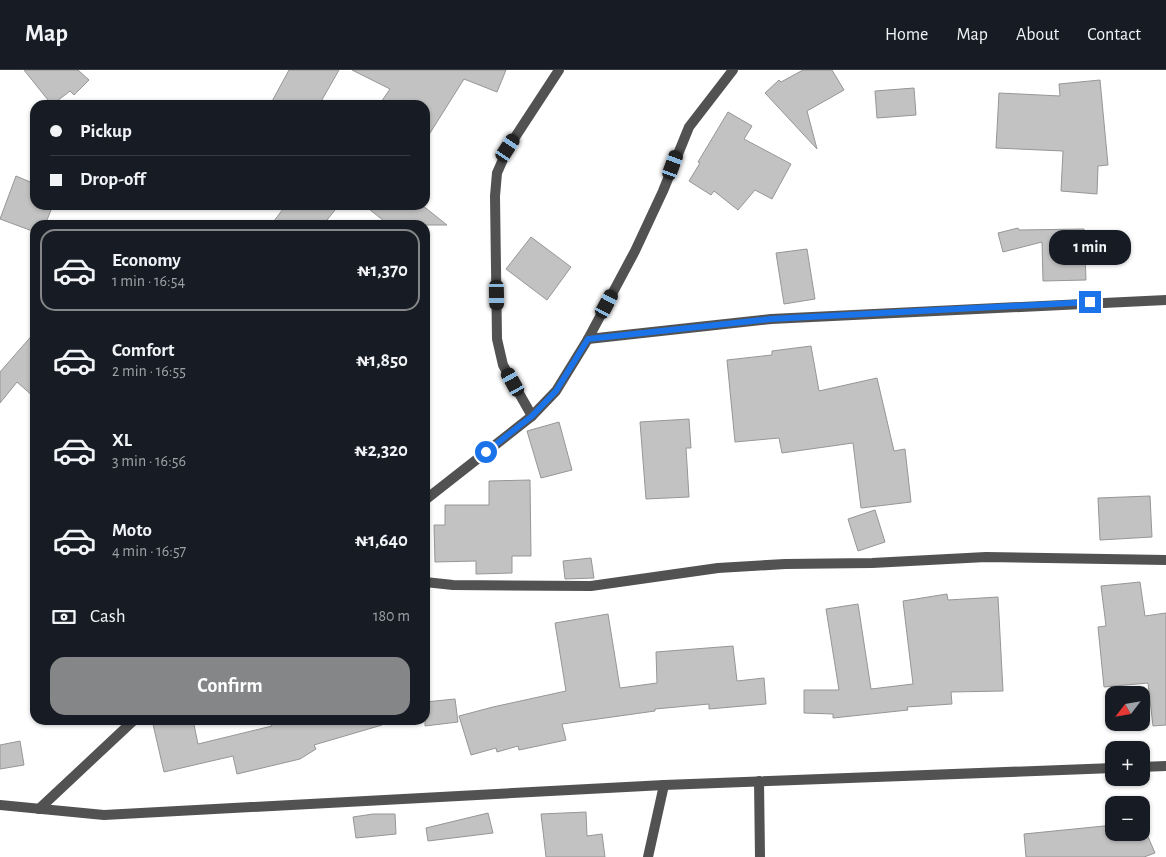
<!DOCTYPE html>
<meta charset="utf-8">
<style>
:root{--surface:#171b24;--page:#242831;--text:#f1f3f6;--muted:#9ea1a6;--line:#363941;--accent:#858687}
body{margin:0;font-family:"Alegreya Sans",sans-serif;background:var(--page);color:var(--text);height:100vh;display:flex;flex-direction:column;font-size:19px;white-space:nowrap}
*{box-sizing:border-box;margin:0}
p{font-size:16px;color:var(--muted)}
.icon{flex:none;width:28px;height:28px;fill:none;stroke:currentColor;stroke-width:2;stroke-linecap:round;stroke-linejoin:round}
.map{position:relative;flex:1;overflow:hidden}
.side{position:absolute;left:30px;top:150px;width:400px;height:505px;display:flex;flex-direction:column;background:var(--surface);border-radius:15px;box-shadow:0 1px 4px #0004}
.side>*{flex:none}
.top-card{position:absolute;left:30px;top:30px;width:400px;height:110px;border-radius:15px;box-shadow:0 1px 4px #0004;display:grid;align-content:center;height:110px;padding:0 20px;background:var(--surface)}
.needle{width:32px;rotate:239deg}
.controls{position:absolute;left:1105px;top:616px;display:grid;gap:10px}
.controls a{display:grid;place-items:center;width:45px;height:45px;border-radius:10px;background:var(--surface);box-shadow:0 1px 4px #0004;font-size:25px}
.end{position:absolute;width:22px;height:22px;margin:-11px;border:6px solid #1a73e8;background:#fff;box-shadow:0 0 0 2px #fff}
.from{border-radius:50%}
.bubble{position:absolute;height:35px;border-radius:15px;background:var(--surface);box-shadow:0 1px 4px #0004;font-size:16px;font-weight:700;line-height:35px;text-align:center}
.car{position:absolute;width:15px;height:30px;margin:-15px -8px;border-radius:6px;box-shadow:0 0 4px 1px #0007;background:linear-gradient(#222 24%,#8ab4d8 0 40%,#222 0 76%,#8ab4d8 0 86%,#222 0)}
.top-card b{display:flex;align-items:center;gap:18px;height:48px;font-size:19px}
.top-card b+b{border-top:1px solid var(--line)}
.top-card i{width:12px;height:12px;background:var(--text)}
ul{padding:9px 0 0;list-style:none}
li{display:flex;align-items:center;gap:15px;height:82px;margin:0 10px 8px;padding:0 10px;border:2px solid transparent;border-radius:15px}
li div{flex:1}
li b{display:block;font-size:19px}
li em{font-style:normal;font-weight:700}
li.current{border-color:var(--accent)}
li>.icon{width:45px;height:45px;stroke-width:1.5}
.pay{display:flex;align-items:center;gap:12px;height:55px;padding:0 20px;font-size:19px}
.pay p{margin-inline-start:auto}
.button{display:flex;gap:10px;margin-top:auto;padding:10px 20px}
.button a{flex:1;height:58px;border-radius:15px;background:var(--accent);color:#fff;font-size:20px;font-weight:700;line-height:58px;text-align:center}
header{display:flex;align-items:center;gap:30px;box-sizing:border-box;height:70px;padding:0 25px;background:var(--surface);border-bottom:1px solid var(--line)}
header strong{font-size:24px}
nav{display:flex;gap:28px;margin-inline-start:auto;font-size:18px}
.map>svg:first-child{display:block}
.building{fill:#c2c2c2;stroke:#969696}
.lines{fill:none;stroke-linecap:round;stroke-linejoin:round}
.lane{stroke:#525252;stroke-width:10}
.street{stroke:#525252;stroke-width:10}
.route{stroke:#1a73e8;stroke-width:6}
</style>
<header>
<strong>Map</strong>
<nav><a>Home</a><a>Map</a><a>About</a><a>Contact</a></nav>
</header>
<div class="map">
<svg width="1166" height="787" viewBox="0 0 1166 787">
<rect width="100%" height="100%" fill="#fff"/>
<g class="building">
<polygon points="24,0 78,0 89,10 74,25 70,21 52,35"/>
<polygon points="289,0 339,0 319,35 270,35"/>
<polygon points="352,0 506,0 497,22 464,9 425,71 425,35 379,35 390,19"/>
<polygon points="803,0 832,0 844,20 807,41 817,79 765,23 779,10 781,12"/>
<polygon points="1100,10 1108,95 1098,96 1097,124 1061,121 1063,81 996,78 999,23 1060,26 1059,14"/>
<polygon points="914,18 916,45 877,48 875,21"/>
<polygon points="728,42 752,56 744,69 791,94 772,129 755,120 738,140 714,121 711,125 689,111 700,93 698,92"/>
<polygon points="16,106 35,114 35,135 53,135 45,155 35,155 35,162 0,149"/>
<polygon points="286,135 339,135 323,155 271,155"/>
<polygon points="364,135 422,135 447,155 389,155"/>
<polygon points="1018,158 1019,160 1084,159 1086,210 1043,211 1042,172 1003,182 998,163"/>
<polygon points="531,167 571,197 547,230 506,199"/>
<polygon points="807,179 815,229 784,234 776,183"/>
<polygon points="35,262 35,328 17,312 0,333 0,302"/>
<polygon points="811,276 819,321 877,308 894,381 905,379 911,432 861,438 853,373 782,383 779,368 735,372 727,290 772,285 772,281"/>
<polygon points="689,349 691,378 686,378 689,427 646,429 640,352"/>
<polygon points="559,352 572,400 541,408 527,361"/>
<polygon points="530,410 531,486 512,486 512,503 476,504 476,491 435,492 434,455 445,455 445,435 489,435 489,411"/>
<polygon points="1150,426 1152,467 1100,470 1098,428"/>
<polygon points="875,440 885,472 858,481 848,449"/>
<polygon points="591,488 594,508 565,509 563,491"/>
<polygon points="1140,512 1145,546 1166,543 1166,655 1153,656 1148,613 1104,617 1098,557 1106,556 1101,516"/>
<polygon points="947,524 948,530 998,527 1003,621 951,622 952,634 907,637 908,640 833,648 833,644 804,643 804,620 839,620 826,539 858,534 871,619 913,614 903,531"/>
<polygon points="608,544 620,618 657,613 656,582 733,576 737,611 764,608 766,634 709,639 709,634 655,639 655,641 562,654 566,670 519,680 518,676 497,682 496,678 471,685 459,646 493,637 566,621 555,553"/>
<polygon points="455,629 458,652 425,656 425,632"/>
<polygon points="152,650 193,650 198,674 272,656 268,650 381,650 382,655 314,675 316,679 300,689 237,704 233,686 164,702"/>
<polygon points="20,671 24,695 0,699 0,675"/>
<polygon points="586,742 587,766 602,764 605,787 546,787 541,744"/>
<polygon points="488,743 493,763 428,771 426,758"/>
<polygon points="373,744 395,744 396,764 356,768 353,747"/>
<polygon points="1114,755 1114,768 1126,762 1141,762 1141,756 1143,755 1155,783 1144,787 1026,787 1024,764"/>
</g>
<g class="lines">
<polyline class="lane" points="648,787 664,715"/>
<g class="street">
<polyline points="588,269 771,249 1166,230"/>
<polyline points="532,346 503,295 497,269 495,126 497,103 508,78 559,0"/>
<polyline points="425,430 532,346 556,321 588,269 635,181 663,121 689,57 733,0"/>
<polyline points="425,512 453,515 591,516 718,498 785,494 872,493 986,487 1166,490"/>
<polyline points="1141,697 1166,696"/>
<polyline points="759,711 760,787"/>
<polyline points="0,735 104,745 664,715 1114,698"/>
<polyline points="39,739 134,650"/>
</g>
</g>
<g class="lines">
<polyline class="route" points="486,382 532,346 556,321 588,269 771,249 1090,232"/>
</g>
</svg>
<div class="controls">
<a><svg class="needle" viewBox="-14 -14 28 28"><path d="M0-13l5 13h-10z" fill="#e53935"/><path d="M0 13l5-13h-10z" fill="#9ea1a6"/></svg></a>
<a>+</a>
<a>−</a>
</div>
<i class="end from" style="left:486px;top:382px"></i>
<i class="end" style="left:1090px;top:232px"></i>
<div class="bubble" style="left:1049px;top:160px;width:82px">1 min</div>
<i class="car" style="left:508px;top:78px;rotate:33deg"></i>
<i class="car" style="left:673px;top:95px;rotate:20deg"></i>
<i class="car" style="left:497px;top:225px;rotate:179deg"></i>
<i class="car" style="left:607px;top:234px;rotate:28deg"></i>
<i class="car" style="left:513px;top:312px;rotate:331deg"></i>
<div class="top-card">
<b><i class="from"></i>Pickup</b>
<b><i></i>Drop-off</b>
</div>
<section class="side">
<ul>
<li class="current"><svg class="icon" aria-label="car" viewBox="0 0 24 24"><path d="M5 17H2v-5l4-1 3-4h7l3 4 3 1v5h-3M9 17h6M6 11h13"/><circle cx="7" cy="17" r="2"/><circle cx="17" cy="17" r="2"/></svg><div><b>Economy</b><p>1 min · 16:54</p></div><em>₦1,370</em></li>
<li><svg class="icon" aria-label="car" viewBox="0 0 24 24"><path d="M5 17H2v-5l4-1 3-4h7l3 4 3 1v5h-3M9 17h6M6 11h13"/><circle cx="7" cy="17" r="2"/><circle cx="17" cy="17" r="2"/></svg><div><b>Comfort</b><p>2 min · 16:55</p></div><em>₦1,850</em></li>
<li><svg class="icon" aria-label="car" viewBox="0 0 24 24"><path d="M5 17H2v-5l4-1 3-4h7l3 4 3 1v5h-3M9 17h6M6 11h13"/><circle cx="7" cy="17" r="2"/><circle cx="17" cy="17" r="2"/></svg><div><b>XL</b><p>3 min · 16:56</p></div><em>₦2,320</em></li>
<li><svg class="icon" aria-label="car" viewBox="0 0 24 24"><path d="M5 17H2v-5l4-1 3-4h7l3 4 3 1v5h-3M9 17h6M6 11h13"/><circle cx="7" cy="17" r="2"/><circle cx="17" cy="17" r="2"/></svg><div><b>Moto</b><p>4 min · 16:57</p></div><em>₦1,640</em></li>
</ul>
<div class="pay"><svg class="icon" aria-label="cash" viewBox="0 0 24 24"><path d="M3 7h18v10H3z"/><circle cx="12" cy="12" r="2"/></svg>Cash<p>180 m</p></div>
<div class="button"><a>Confirm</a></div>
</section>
</div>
